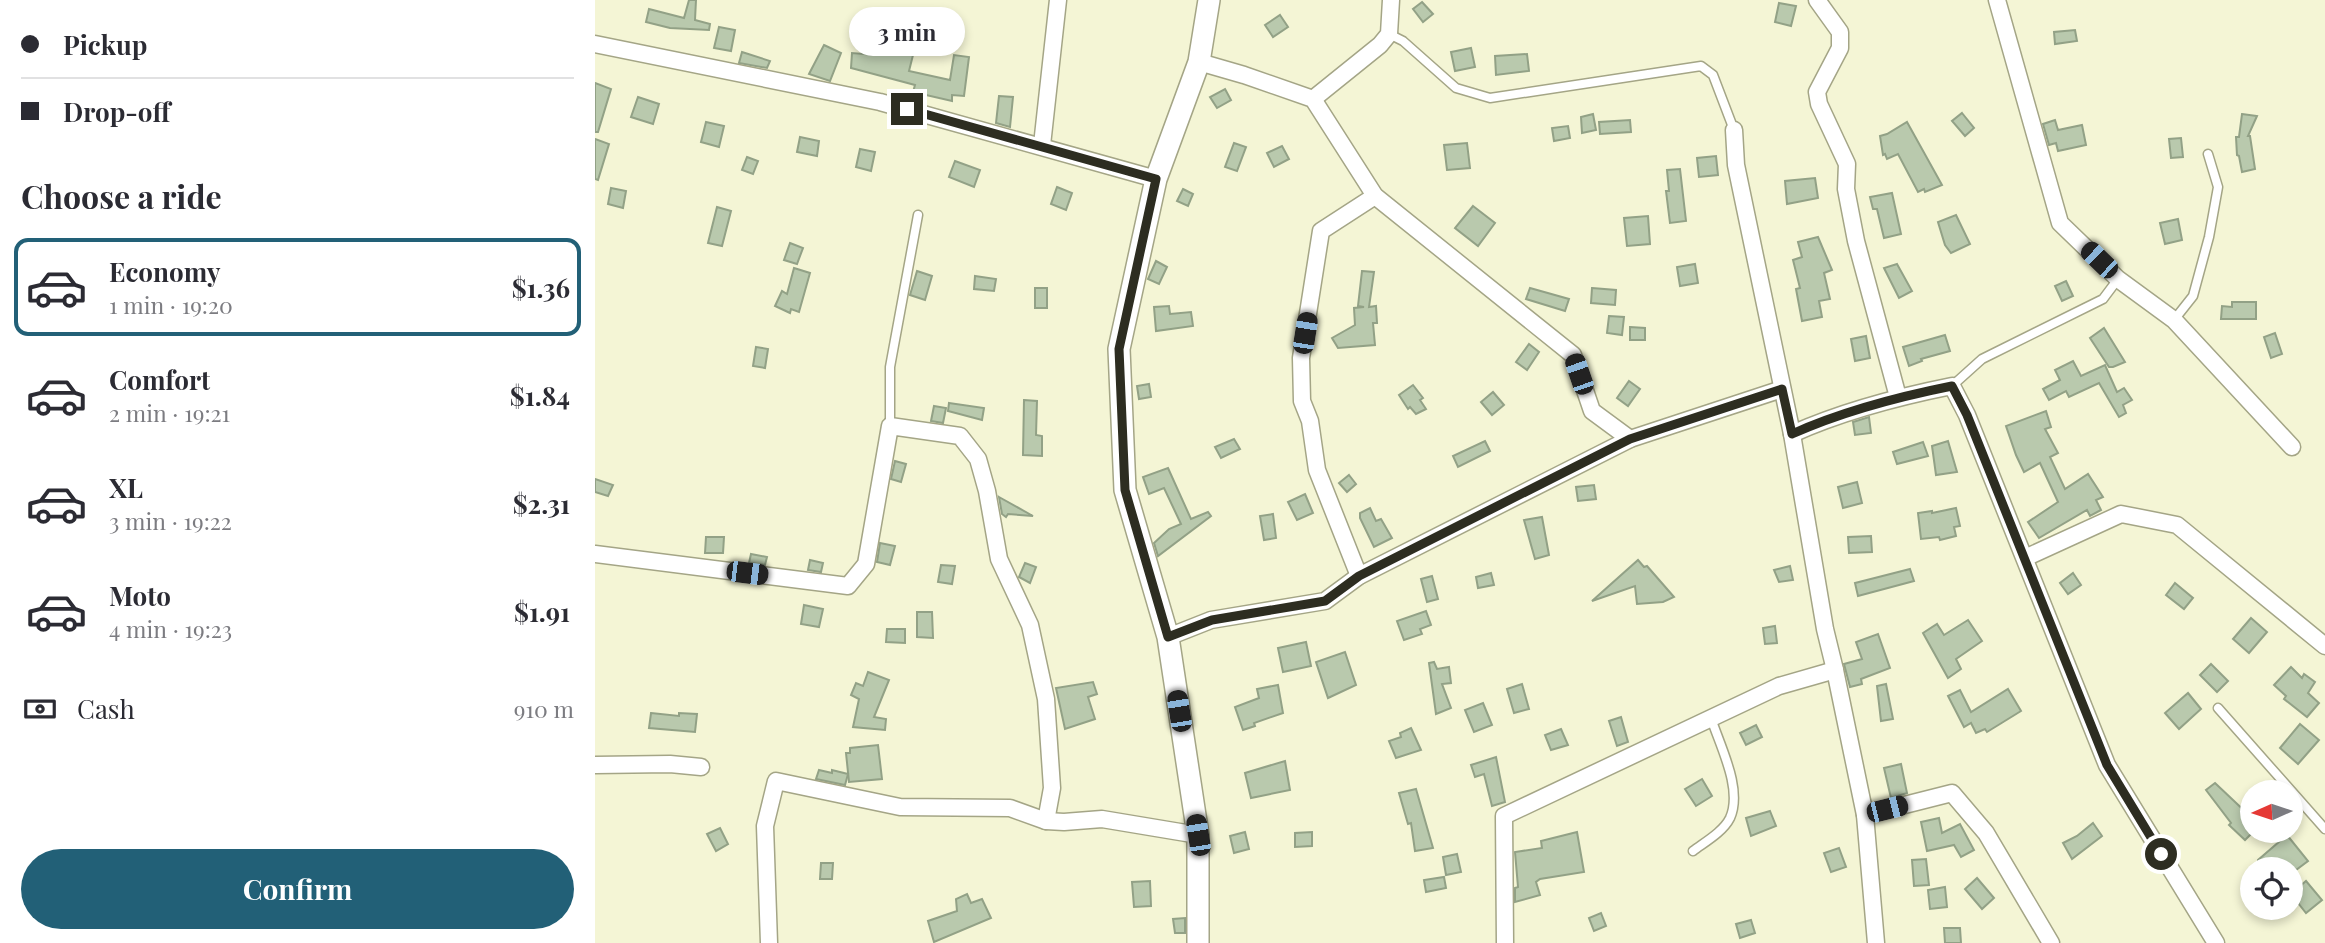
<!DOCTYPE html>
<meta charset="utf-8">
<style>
:root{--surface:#fff;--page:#f7f7f7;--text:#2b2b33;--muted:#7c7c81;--line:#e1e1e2;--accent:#226077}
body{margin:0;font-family:"Playfair Display",serif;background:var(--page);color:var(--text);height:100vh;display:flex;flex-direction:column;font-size:26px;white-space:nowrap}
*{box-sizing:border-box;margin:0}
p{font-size:23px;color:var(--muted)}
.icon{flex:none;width:38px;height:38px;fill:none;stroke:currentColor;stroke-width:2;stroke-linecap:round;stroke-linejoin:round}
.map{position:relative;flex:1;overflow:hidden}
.sheet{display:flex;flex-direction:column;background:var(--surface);width:595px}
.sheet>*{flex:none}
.banner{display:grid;align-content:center;height:154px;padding:0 21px;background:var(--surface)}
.needle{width:46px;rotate:267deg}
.tools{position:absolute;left:1645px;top:780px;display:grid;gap:14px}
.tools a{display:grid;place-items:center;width:63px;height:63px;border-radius:50%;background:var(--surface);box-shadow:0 4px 10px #0003;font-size:35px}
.end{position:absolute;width:32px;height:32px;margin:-16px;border:9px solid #2d2d21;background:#fff;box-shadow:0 0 0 4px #fff}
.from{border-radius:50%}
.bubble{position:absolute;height:49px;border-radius:24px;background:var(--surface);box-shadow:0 4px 10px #0003;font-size:23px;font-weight:700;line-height:49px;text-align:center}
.car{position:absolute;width:21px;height:42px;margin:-21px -10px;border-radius:9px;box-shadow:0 0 5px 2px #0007;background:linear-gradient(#222 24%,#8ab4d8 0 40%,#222 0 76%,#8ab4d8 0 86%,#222 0)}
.banner b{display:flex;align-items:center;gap:24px;height:66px;font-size:26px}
.banner b+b{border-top:2px solid var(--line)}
.banner i{width:18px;height:18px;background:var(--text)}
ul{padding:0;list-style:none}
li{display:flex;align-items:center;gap:21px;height:98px;margin:0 14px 10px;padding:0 7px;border:4px solid transparent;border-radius:14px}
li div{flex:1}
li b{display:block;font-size:26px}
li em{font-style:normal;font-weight:700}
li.current{border-color:var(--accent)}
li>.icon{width:63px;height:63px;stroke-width:1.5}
h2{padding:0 21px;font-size:32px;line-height:84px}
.pay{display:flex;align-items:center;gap:18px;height:77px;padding:0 21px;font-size:26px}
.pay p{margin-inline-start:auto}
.action{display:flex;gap:14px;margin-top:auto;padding:14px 21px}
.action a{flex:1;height:80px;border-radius:42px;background:var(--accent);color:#fff;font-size:28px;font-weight:700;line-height:80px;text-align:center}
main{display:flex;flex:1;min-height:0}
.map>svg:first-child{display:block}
.building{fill:#b9c9ad;stroke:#92a186;stroke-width:2}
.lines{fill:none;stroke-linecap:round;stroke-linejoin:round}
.service-casing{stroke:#a4a586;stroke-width:11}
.minor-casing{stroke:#a4a586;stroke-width:19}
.tertiary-casing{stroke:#a4a586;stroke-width:24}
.service{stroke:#fff;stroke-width:8}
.minor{stroke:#fff;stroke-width:16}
.tertiary{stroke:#fff;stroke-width:21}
.route{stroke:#2d2d21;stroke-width:9}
</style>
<main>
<section class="sheet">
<div class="banner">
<b><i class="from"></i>Pickup</b>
<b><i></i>Drop-off</b>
</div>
<h2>Choose a ride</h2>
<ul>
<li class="current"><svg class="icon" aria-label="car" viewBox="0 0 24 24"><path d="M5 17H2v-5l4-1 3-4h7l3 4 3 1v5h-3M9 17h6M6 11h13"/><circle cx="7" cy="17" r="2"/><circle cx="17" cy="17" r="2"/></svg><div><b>Economy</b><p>1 min · 19:20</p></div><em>$1.36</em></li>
<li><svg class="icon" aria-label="car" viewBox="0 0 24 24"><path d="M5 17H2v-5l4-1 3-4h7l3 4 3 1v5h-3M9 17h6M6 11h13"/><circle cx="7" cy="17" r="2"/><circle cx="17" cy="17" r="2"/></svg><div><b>Comfort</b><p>2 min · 19:21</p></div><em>$1.84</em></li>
<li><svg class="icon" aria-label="car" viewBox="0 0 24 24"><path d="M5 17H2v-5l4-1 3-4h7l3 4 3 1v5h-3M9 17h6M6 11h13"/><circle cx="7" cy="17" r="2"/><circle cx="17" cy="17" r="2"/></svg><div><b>XL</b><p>3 min · 19:22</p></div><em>$2.31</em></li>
<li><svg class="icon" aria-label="car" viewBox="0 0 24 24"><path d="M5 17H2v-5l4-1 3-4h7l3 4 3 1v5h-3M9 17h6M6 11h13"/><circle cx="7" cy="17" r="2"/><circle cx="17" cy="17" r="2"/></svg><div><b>Moto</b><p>4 min · 19:23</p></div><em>$1.91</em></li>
</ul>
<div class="pay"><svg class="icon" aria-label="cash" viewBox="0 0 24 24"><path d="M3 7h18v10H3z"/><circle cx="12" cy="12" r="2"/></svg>Cash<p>910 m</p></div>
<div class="action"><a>Confirm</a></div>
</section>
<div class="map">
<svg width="1730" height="943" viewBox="0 0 1730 943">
<rect width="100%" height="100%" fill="#f4f5d5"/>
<g class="building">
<polygon points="94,0 101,0 100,20 115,24 114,30 75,28 51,22 54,9 89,18"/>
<polygon points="827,2 838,14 828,22 818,9"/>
<polygon points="1184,3 1201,6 1196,26 1180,22"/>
<polygon points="685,15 693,27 678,37 670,25"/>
<polygon points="124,27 140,30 136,51 119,48"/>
<polygon points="1480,30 1482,41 1460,44 1459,32"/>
<polygon points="283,34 306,38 304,52 318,55 314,71 355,80 359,55 374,57 369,96 357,95 357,101 318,92 320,85 256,68 257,53 280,55"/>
<polygon points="229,45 246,53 235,81 214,74"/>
<polygon points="876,48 880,67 860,71 856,52"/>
<polygon points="147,52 175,61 172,68 144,63"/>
<polygon points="932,54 934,71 901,75 900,56"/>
<polygon points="0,83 16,89 3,132 0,132"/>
<polygon points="630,89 636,100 622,108 615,97"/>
<polygon points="404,96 418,97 415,127 401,123"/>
<polygon points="43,97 64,104 58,124 36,117"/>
<polygon points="1367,113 1379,128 1370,136 1357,121"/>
<polygon points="998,114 1001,130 987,133 986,117"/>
<polygon points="1647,114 1662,116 1653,136 1655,136 1660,169 1647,172 1644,156 1642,155 1641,137 1644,137"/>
<polygon points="1035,120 1036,132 1005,134 1004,122"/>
<polygon points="1460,120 1463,130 1487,125 1491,145 1463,151 1461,143 1454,145 1448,124"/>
<polygon points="111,122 129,126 124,147 106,142"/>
<polygon points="1312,122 1347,185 1330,192 1329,189 1323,192 1303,154 1292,159 1290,154 1288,155 1285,136 1292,134"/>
<polygon points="973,126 975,138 959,141 957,128"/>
<polygon points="205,137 224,141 222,156 202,152"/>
<polygon points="1586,138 1588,157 1576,158 1574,139"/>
<polygon points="0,139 14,144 3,180 0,179"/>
<polygon points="639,143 651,147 642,171 630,167"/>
<polygon points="872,143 875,168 852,170 849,145"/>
<polygon points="687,146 694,159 679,167 672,153"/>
<polygon points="265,149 280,152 276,171 261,167"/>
<polygon points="1121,156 1123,175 1104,177 1102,158"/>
<polygon points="152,157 163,161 158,174 147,170"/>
<polygon points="360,161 385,170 379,187 354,177"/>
<polygon points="1085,169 1091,221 1075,223 1071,191 1074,191 1072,170"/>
<polygon points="1220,178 1223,198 1192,204 1190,181"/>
<polygon points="462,187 477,193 471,210 456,204"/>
<polygon points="16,188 31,191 28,208 13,204"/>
<polygon points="588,189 598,194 593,206 582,201"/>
<polygon points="1297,193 1306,234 1289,238 1282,209 1278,209 1275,197"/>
<polygon points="878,206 900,223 883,246 860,228"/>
<polygon points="122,207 136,211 127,246 113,243"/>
<polygon points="1361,215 1375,244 1356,253 1350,245 1343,222"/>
<polygon points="1053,216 1055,244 1032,246 1029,218"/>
<polygon points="1583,219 1587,240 1570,244 1565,223"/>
<polygon points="1223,237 1237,270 1229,273 1235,299 1224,301 1227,317 1207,321 1201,289 1205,288 1198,260 1207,257 1203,242"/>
<polygon points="195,243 208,248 202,264 189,260"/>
<polygon points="561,261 572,267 564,284 553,279"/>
<polygon points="1100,264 1103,283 1085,286 1082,267"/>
<polygon points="1302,264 1317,291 1304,298 1289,268"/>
<polygon points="199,268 215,273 204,312 196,309 195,313 180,306 187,291 192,294"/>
<polygon points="322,271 337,276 330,300 315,295"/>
<polygon points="767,271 779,272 774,307 781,306 782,323 778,323 780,345 743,348 737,338 760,325 759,308 769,307 763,306"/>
<polygon points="380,276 401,279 399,291 379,289"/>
<polygon points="1471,281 1478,296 1467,301 1460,286"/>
<rect x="440" y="288" width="12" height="20"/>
<polygon points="935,288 974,299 970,311 931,299"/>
<polygon points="997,288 1021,290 1020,305 996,303"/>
<polygon points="1637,302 1661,302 1661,319 1626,319 1627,306 1637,307"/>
<polygon points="574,306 575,314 596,312 598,326 561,331 559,307"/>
<polygon points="1014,316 1029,317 1027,335 1012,333"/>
<polygon points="1035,327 1050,328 1050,340 1035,340"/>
<polygon points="1509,328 1530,362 1518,367 1514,367 1495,338"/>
<polygon points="1680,333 1687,354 1676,358 1669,337"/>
<polygon points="1350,335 1355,351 1326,359 1327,361 1314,366 1308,347"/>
<polygon points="1271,336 1275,358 1260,361 1256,339"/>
<polygon points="934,344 944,352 932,370 921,362"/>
<polygon points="161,347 173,349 170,368 158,366"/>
<polygon points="1478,361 1486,376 1510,365 1522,392 1529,388 1537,400 1528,405 1531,413 1524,417 1504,383 1474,397 1471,391 1454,400 1448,389 1465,380 1460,370"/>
<polygon points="1034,381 1045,389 1033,406 1022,398"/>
<polygon points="554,384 556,397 544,399 542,386"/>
<polygon points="818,385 828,398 825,400 831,409 821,414 815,407 813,409 804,395"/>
<polygon points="898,392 909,405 897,415 886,402"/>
<polygon points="429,400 442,401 441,435 447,436 447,456 428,455"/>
<polygon points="354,403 389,408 387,420 353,411"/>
<polygon points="339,406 351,408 348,423 336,421"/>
<polygon points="1451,411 1456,427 1450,429 1463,453 1455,457 1470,489 1493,474 1508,497 1501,500 1506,510 1495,516 1492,510 1444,538 1433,522 1463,502 1445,463 1429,472 1421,455 1411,426"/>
<polygon points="1274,417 1276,433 1260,435 1258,422"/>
<polygon points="639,439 645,449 626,458 620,447"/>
<polygon points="890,441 895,451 863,467 858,456"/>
<polygon points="1353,441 1362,472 1341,475 1337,446"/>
<polygon points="1328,442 1333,456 1302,464 1298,452"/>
<polygon points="300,461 311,464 306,482 296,479"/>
<polygon points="573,468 596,519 613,512 616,516 563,556 559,543 574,529 586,524 569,488 554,494 548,477"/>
<polygon points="754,475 761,484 752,492 744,483"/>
<polygon points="0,479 18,485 13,496 0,492"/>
<polygon points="1262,482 1267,503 1248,508 1243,487"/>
<polygon points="999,485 1001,499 983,501 981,487"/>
<polygon points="710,494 718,513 702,520 693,502"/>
<polygon points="404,497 438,516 413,514 411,517 407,514"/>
<polygon points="775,508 781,521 786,519 797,538 779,547 765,518 765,513"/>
<polygon points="1361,508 1365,526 1359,527 1361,536 1345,540 1344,537 1326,539 1323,513 1337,511 1337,513"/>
<polygon points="678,514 681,538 669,540 665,516"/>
<polygon points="947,517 954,555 940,559 929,520"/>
<polygon points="1276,536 1277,552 1254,553 1253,537"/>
<polygon points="111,537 129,537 128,553 110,553"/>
<polygon points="285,543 300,546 295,565 282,562"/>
<polygon points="156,554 172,557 170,565 154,563"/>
<polygon points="215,560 228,563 226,572 213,570"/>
<polygon points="1043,560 1049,567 1052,566 1079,597 1068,602 1042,604 1040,586 997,601"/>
<polygon points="430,563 441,567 435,583 424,577"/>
<polygon points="346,565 360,566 357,584 343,582"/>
<polygon points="1195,566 1198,580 1184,582 1179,570"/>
<polygon points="1315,569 1319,581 1263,596 1260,583"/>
<polygon points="896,573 899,585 883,588 881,577"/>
<polygon points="1478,573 1486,585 1473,594 1465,583"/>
<polygon points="837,576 843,599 832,602 826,579"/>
<polygon points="1580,583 1598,598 1589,609 1571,595"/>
<polygon points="209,605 228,609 224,627 206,624"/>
<polygon points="831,611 836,625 825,629 827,634 809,640 802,621"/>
<polygon points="322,612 337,612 338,638 322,637"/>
<polygon points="1656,618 1672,632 1654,653 1638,639"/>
<polygon points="1373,620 1387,641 1361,659 1366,669 1353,678 1328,633 1342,624 1349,635"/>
<polygon points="1180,626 1182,643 1170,644 1168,628"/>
<polygon points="292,629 310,629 310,643 291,642"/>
<polygon points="1283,634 1295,668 1266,679 1267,684 1255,687 1249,664 1267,659 1261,642"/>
<polygon points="711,642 716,666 688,672 683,648"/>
<polygon points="750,652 761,685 733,698 721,662"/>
<polygon points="839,662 842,669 854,667 856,683 847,684 856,708 841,714 834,663"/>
<polygon points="1616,664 1633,681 1622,692 1605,675"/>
<polygon points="1696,667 1707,678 1709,674 1720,682 1713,693 1724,703 1712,717 1689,699 1691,696 1679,685"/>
<polygon points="273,672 294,680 279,717 291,719 290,730 258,727 264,699 256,695 261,683 268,686"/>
<polygon points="498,682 502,694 493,697 500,719 470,729 461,688"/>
<polygon points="927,684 934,709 919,713 912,689"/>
<polygon points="1291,684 1298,719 1286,721 1282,686"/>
<polygon points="683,685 688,713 659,723 660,726 648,730 640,707 664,698 662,689"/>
<polygon points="1413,689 1426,711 1392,732 1390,729 1381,733 1376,723 1369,727 1353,696 1365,690 1376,712"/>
<polygon points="1593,693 1606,709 1584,729 1570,713"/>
<polygon points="888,703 897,725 879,732 870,710"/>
<polygon points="56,713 84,716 84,713 102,714 100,732 54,728"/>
<polygon points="1026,717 1033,742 1022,746 1014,721"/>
<polygon points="1705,724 1724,740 1703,764 1685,748"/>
<polygon points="1161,725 1167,737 1151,745 1145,733"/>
<polygon points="816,728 826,750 801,758 794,741 806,737 805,733"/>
<polygon points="966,729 973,745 956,750 950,735"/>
<polygon points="283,745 287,779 254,782 251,753 255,753 255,748"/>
<polygon points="901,757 910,802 897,806 889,774 880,777 876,765"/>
<polygon points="690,761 695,790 656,798 650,773"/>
<polygon points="1306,764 1312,793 1296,798 1289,768"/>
<polygon points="224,770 237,773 237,770 253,774 250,785 221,779"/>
<polygon points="1107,779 1117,796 1101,806 1090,789"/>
<polygon points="1620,783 1657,818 1657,833 1650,840 1634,825 1636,823 1611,790"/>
<polygon points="821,789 838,848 820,851 816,823 813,824 804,793"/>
<polygon points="1175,811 1181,826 1156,836 1151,818"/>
<polygon points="1344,818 1347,833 1365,824 1379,850 1366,857 1359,845 1332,851 1326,822"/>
<polygon points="1498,823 1507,836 1477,859 1468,843 1482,836"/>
<polygon points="125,828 133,844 121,851 112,834"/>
<polygon points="650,832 654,849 639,853 635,836"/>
<polygon points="717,832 717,846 700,847 700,833"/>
<polygon points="982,832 989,872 945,879 941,882 945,895 920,902 920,888 923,887 920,852 947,848 946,841"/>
<polygon points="1692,835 1713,861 1701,870 1668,870 1663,865 1663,860"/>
<polygon points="1244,848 1251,867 1236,872 1229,853"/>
<polygon points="862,854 866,872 851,875 848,857"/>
<polygon points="1331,859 1334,885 1319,886 1317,860"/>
<polygon points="226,863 238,863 237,879 225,879"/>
<polygon points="849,877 851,888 831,892 829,880"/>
<polygon points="1382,878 1399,898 1387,909 1370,889"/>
<polygon points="555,881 556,906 539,907 537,882"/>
<polygon points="1711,881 1727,900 1711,913 1696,894"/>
<polygon points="1350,887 1352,907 1335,909 1333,890"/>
<polygon points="372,894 376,903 387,899 396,918 339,942 333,921 362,911 361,899"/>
<polygon points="1006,913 1011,926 999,931 994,918"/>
<polygon points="590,918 590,933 580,933 578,919"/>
<polygon points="1156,920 1160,933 1145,938 1141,924"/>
<polygon points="1349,928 1365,928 1366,943 1350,943"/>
</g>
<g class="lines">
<defs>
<g id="service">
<polyline points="794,34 808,41 861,88 895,98 1106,66 1118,75 1139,130"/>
<polyline points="1579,320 1598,296 1614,237 1623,187 1613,154"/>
<polyline points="1357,386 1387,359 1508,299 1523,279"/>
<polyline points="295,426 295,367 323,215"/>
<polyline points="1623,708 1730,829"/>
<path d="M1098,851C1110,842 1128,832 1135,818C1148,789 1125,746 1116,718"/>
</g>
<g id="minor">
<polyline points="1222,0 1245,32 1245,48 1222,92 1224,104 1252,164 1251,189 1261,241 1303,397"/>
<polyline points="1402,0 1465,223 1523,279 1579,320 1697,447"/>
<polyline points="0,44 285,102 561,179"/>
<polyline points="604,62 649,75 718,99 780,196 978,355 997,411 1035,439"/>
<polyline points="718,99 785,45 794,34 796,0"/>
<polyline points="1139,130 1141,165 1197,434 1230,629 1240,670 1270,815 1281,943"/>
<polyline points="447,145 463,0"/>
<path d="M1197,434C1248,411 1302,397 1357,386L1372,415L1512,765L1621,943"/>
<polyline points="0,554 253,586 271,564 295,426 365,436 383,459 392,491 404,559 435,625 451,699 457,788 451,821"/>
<polyline points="1430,558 1526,514 1582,525 1730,646"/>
<polyline points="764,576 722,470 715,421 707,401 706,358 726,231 780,196"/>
<polyline points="573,637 616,620 730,601 764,576 1035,439 1187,389"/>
<polyline points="0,765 75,764 106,767"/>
<polyline points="1270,815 1357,793 1391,833 1456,943"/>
<polyline points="174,943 170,826 181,781 305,807 415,808 451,821 469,822 507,819 603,835"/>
<polyline points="910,943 909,816 1184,686 1240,670"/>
</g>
<polyline id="tertiary" points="603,943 603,835 573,637 530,490 524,349 561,179 604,62 614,0"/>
</defs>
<use href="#service" class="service-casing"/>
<use href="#minor" class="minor-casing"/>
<use href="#tertiary" class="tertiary-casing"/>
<use href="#service" class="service"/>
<use href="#minor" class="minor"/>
<use href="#tertiary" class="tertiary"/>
</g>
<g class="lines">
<path class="route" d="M312,109L561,179L524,349L530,490L573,637L617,620L730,601L764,576L1035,439L1187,389L1197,434C1248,411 1302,397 1357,386L1372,415L1512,765L1566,854"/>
</g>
</svg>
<div class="tools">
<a><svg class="needle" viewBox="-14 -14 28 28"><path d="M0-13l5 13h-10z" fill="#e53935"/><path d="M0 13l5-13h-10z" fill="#7c7c81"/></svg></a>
<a><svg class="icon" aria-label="locate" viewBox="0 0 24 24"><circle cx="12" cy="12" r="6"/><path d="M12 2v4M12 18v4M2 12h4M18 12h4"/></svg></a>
</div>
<i class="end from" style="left:1566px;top:854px"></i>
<i class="end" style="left:312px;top:109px"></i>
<div class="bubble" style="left:254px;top:7px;width:116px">3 min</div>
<i class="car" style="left:1504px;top:260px;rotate:314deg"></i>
<i class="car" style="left:710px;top:333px;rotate:9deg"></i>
<i class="car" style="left:984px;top:374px;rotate:341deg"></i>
<i class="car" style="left:152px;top:573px;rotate:97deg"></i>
<i class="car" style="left:584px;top:711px;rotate:351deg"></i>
<i class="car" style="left:1292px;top:809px;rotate:76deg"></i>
<i class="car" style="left:603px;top:835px;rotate:351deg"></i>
</div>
</main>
